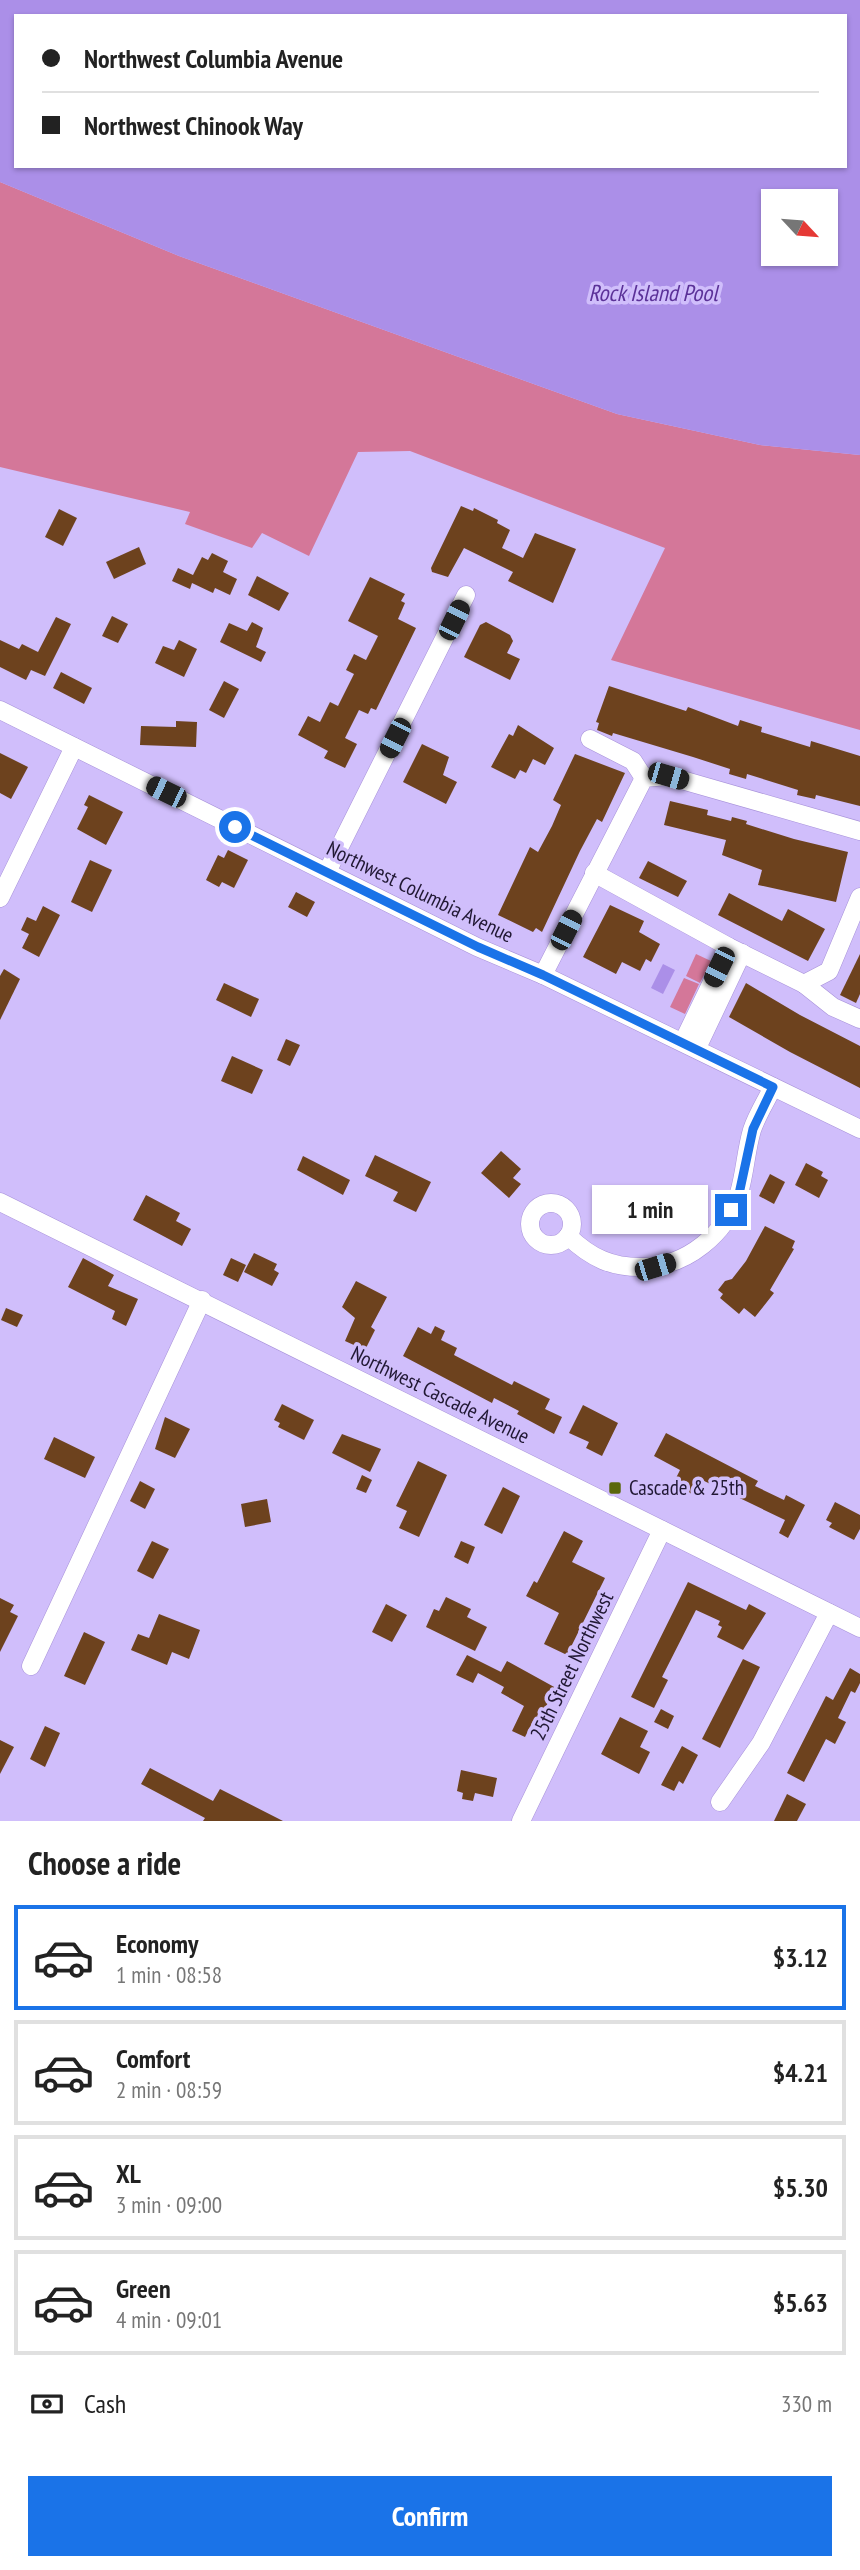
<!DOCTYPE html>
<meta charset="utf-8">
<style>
:root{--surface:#fff;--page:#f2f2f2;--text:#222;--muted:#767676;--line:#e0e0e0;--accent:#1a73e8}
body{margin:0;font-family:"PT Sans Narrow",sans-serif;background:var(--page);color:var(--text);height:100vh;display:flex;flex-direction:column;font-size:26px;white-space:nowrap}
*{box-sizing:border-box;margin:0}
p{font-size:23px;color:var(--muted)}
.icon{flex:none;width:38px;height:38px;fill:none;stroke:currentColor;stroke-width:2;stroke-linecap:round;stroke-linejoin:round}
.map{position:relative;height:1821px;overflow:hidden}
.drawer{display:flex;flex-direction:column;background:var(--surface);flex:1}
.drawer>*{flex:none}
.guide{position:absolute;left:14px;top:14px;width:833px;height:154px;border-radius:0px;box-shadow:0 2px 5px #0004;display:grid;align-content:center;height:154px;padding:0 28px;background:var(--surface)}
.needle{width:46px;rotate:116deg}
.tools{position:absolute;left:761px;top:189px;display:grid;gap:14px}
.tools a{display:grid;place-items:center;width:77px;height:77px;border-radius:0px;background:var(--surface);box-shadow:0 2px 5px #0004;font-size:35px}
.end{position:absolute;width:32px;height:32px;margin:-16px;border:9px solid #1a73e8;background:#fff;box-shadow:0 0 0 4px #fff}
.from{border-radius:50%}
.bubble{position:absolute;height:49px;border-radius:0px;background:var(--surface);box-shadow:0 2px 5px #0004;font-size:23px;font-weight:700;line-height:49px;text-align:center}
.car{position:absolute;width:21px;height:42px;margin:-21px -10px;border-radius:9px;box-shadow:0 0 5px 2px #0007;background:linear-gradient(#222 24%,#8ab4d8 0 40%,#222 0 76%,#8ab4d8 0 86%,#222 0)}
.guide b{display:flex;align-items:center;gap:24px;height:66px;font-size:26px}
.guide b+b{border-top:2px solid var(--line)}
.guide i{width:18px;height:18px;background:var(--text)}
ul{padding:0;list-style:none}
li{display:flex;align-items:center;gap:21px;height:105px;margin:0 14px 10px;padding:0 14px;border:4px solid var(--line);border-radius:0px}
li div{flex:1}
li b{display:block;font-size:26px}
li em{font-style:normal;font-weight:700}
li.selected{border-color:var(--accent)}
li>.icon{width:63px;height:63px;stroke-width:1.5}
h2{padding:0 28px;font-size:32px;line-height:84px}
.pay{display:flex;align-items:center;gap:18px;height:77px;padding:0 28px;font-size:26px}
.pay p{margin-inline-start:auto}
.primary-button{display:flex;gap:14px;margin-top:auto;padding:14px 28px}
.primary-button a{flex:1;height:80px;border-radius:0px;background:var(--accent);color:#fff;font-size:28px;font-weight:700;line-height:80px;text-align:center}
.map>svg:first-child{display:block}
.green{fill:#d47799}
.water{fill:#ab8fe8;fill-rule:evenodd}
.building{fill:#6d421e}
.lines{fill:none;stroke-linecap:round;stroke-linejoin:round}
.minor-casing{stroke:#a791d9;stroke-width:19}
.minor{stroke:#fff;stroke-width:18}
.route{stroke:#1a73e8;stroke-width:9}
.poi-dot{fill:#5b670c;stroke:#d0befb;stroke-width:2.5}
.labels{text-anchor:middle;stroke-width:7;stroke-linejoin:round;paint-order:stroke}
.street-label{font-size:21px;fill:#211834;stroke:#d0befb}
.poi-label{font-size:21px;fill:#211834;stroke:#d0befb;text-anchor:start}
.water-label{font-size:23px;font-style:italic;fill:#5b3198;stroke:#d0befb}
</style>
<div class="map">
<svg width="860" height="1821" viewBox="0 0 860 1821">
<rect width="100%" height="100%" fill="#d0befb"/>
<g class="green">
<polygon points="0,182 179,256 617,414 760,445 860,455 860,730 611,660 665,548 410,451 358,452 309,556 262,533 252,548 185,524 190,512 0,467"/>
<polygon points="696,954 711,961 700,983 686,976"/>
<polygon points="684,978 699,984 685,1014 670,1007"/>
</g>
<g class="water">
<path d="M0,0H860V455L760,445L617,414L179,256L0,182ZM16,16H845V166H16ZM774,201H826V254H774Z"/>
<polygon points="663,964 675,970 663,994 651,988"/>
</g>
<g class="building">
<polygon points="461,506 473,511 474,508 498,520 497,523 510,530 502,548 523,558 535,533 576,549 553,603 508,581 513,572 464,548 448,577 432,572 431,568"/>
<polygon points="59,509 77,518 63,546 45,537"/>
<polygon points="139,547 146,564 114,579 106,562"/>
<polygon points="212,553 228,561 223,572 237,579 230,595 215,588 213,593 192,583 190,589 172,581 178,568 193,575 202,557 208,560"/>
<polygon points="257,576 289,593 279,611 248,595"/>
<polygon points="370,577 405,594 401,601 405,603 398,619 416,628 376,710 371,708 368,714 359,710 345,738 357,744 345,768 324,758 328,751 298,735 308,716 320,722 330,702 338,706 354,674 346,670 354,654 366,660 378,636 348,621"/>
<polygon points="112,616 128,624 118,643 102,636"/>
<polygon points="56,617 71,624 45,676 31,670 26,680 0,667 0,640 19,649 22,644 38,652"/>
<polygon points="252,622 263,628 256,647 266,652 261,662 220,642 229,623 247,631"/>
<polygon points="486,622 510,635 513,641 507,653 520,659 510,680 464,657 480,625"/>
<polygon points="179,640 197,649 184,677 155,663 163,646 174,650"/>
<polygon points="61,672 92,688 84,704 53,688"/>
<polygon points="224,681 239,689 224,718 209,710"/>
<polygon points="609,686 686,711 688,707 738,726 740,720 762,727 761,732 797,743 810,747 811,741 860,756 860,806 816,795 815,799 797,795 798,790 747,774 746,779 729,774 730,769 693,757 613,733 612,736 597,730 599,723 596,722"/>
<polygon points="176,721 197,722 196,747 140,745 141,726 176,727"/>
<polygon points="518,725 554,748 545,765 533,759 526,773 520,770 515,779 491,767 509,734 513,736"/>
<polygon points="422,744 449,757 443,775 457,782 446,804 403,782"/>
<polygon points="0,753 28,767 11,799 0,793"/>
<polygon points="575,754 625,773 602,822 597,819 580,851 542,932 536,928 533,932 498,915 530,847 538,852 552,826 561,805 553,800"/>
<polygon points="89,795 123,812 106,845 77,829 88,807 84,805"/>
<polygon points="670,801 708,810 707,815 731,821 732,817 747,821 746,824 794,839 848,852 836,902 758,885 762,870 722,855 726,840 664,825"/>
<polygon points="228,850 248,860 234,888 222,882 219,887 206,880 218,855 224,858"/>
<polygon points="90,860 112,870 92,912 71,902"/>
<polygon points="648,861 687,881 678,897 639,878"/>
<polygon points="296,892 315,902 307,917 288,907"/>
<polygon points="729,893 782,921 788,909 825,929 808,961 718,915"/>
<polygon points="610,905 644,921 639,932 660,944 651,962 646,959 640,971 622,962 616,974 583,957"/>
<polygon points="43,906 60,915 39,957 22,948 29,934 21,930 27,917 36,921"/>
<polygon points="860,954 860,994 856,1003 840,995"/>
<polygon points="4,969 20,979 0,1020 0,976"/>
<polygon points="224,983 259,999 251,1017 216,1000"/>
<polygon points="746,983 800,1015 860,1046 860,1088 790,1052 729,1017"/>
<polygon points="286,1039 300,1045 290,1066 277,1060"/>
<polygon points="232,1056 263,1070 252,1094 221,1081"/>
<polygon points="501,1151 521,1169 513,1178 521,1184 509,1198 481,1173"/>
<polygon points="375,1155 431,1182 416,1212 393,1201 398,1192 365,1176"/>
<polygon points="303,1156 350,1180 343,1195 297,1170"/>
<polygon points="806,1163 823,1172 821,1176 828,1180 819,1198 795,1185"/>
<polygon points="770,1174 785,1182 774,1204 759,1196"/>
<polygon points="146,1195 180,1213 176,1221 191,1229 182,1246 133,1220"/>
<polygon points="765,1226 795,1241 792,1248 794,1249 770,1290 774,1293 755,1317 744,1308 739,1314 720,1298 723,1294 718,1290 725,1281 732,1279 746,1261"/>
<polygon points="254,1253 277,1264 274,1270 279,1273 272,1286 244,1272"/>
<polygon points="83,1258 114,1275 108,1286 138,1299 126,1326 112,1319 115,1311 68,1287"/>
<polygon points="231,1258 246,1265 238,1282 223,1275"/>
<polygon points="356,1281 387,1297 371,1327 375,1330 365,1350 345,1341 355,1318 342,1307"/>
<polygon points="6,1308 23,1315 17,1327 1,1320"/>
<polygon points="435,1326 445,1331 441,1340 457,1348 454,1355 512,1385 514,1381 550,1399 545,1409 562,1417 554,1434 517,1414 519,1411 494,1398 492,1403 403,1356 418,1327 431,1334"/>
<polygon points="282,1404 314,1420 304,1440 278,1427 280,1423 274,1420"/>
<polygon points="583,1405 618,1423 602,1456 586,1448 589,1442 569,1433"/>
<polygon points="165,1417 190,1429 175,1458 155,1449"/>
<polygon points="666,1433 758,1481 755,1486 784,1500 786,1495 805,1505 788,1538 779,1533 785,1520 700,1479 692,1494 673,1484 680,1470 654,1456"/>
<polygon points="342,1434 381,1449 370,1472 332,1453"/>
<polygon points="54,1437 95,1457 85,1478 44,1459"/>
<polygon points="418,1461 447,1475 419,1537 399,1528 407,1511 396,1506"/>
<polygon points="362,1475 372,1480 366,1493 356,1489"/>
<polygon points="140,1481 155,1489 145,1509 130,1501"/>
<polygon points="503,1487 520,1496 502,1534 484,1525"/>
<polygon points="267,1499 271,1522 245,1527 241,1504"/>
<polygon points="835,1502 860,1515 860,1529 854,1540 829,1527 832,1523 826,1520"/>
<polygon points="564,1531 583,1541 572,1562 605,1578 567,1655 544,1644 559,1613 526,1596 534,1581 537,1583"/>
<polygon points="152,1541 169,1549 153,1579 137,1571"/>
<polygon points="461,1541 475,1547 468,1564 454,1557"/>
<polygon points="688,1582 746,1610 749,1604 766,1613 743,1650 717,1637 722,1627 718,1625 720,1621 696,1610 662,1677 668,1680 654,1708 631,1697"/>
<polygon points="446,1597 471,1609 467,1617 487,1627 475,1651 426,1627 434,1609 439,1611"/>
<polygon points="0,1598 14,1605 10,1612 18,1616 0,1652"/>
<polygon points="386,1604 407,1615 392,1642 372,1632"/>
<polygon points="159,1614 200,1630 189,1659 172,1652 167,1665 131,1650 138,1634 149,1638"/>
<polygon points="84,1632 105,1642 85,1685 64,1676"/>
<polygon points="467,1655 501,1672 507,1661 556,1688 537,1723 533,1721 525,1737 512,1731 524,1706 501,1693 504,1687 478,1673 473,1683 456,1675"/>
<polygon points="743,1659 760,1667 720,1748 702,1739"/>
<polygon points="850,1668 860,1674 860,1683 855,1693 851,1691 838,1718 846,1722 835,1744 826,1739 804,1782 787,1773 826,1696 833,1700"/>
<polygon points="661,1709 674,1716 668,1729 654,1722"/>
<polygon points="620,1717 648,1731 640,1747 650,1752 639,1774 601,1754"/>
<polygon points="45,1726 60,1733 45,1767 30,1759"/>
<polygon points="0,1740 14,1747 0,1774"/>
<polygon points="682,1746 698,1755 683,1784 679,1781 674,1791 661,1785"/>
<polygon points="150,1768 213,1801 220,1789 283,1821 203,1821 205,1818 141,1784"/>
<polygon points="461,1770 497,1778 493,1797 475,1793 473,1801 462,1799 463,1793 457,1791"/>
<polygon points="787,1794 806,1804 797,1821 774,1821"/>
</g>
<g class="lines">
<defs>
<g id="minor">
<polyline points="0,710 477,947 543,975 860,1129"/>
<polyline points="590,739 633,761 644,778"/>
<polyline points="327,872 466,595"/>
<polyline points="594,873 729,947 804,984 829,971 860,897"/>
<polyline points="0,898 74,747"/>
<polyline points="543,975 644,778 668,776 860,831"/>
<polyline points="804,984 833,1007 860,1019"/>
<polyline points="683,1042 729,947"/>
<polyline points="697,1048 742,953"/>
<polyline points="0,1202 860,1628"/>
<circle cx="551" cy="1224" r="21"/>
<path d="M568,1236C591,1258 612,1268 644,1267C687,1266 726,1234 739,1193C745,1173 746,1150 752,1130C757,1115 766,1101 773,1087"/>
<polyline points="31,1666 202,1300"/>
<polyline points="720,1802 761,1743 829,1613"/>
<polyline points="521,1821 662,1530"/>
</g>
</defs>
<use href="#minor" class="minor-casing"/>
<use href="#minor" class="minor"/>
</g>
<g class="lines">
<polyline class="route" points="235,827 478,947 543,975 773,1087 753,1129 739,1194 731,1210"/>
</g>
<rect class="poi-dot" x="608" y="1481" width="14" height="14" rx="3.5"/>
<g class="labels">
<g class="street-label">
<text transform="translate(420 892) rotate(26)" y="7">Northwest Columbia Avenue</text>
<text transform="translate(440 1395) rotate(26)" y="7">Northwest Cascade Avenue</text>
<text transform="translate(572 1666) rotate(-64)" y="7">25th Street Northwest</text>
</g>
<g class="poi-label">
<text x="629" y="1495">Cascade &amp; 25th</text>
</g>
<g class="water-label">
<text x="653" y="301">Rock Island Pool</text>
</g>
</g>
</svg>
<div class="tools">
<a><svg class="needle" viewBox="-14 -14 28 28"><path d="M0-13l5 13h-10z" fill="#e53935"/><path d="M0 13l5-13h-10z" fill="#767676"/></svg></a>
</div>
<i class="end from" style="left:235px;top:827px"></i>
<i class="end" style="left:731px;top:1210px"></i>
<div class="bubble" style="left:592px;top:1185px;width:116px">1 min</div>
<i class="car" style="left:454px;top:620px;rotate:26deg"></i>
<i class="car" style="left:395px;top:738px;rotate:207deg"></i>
<i class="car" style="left:668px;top:776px;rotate:106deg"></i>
<i class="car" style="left:166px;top:792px;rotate:296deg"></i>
<i class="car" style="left:566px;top:930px;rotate:27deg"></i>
<i class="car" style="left:719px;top:967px;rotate:206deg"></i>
<i class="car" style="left:655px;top:1267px;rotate:73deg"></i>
<div class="guide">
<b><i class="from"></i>Northwest Columbia Avenue</b>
<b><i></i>Northwest Chinook Way</b>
</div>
</div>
<section class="drawer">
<h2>Choose a ride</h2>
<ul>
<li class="selected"><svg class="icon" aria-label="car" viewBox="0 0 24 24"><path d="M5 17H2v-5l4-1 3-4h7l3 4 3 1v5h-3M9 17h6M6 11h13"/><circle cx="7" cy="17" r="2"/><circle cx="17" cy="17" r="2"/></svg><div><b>Economy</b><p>1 min · 08:58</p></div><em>$3.12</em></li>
<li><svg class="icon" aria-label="car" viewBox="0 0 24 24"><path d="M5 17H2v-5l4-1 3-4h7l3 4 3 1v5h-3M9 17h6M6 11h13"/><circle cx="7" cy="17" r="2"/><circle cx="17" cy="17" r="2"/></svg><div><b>Comfort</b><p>2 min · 08:59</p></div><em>$4.21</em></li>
<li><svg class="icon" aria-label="car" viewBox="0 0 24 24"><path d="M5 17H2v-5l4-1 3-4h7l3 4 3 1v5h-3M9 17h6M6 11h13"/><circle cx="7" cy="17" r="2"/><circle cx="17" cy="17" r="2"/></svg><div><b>XL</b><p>3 min · 09:00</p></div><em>$5.30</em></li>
<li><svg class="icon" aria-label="car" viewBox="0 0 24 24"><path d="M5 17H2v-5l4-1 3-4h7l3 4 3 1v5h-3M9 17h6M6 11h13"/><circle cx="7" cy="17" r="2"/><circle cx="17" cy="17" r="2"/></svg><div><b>Green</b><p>4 min · 09:01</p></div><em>$5.63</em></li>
</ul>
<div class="pay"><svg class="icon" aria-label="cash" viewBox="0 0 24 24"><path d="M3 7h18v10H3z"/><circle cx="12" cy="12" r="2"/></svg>Cash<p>330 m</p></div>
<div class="primary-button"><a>Confirm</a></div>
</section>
